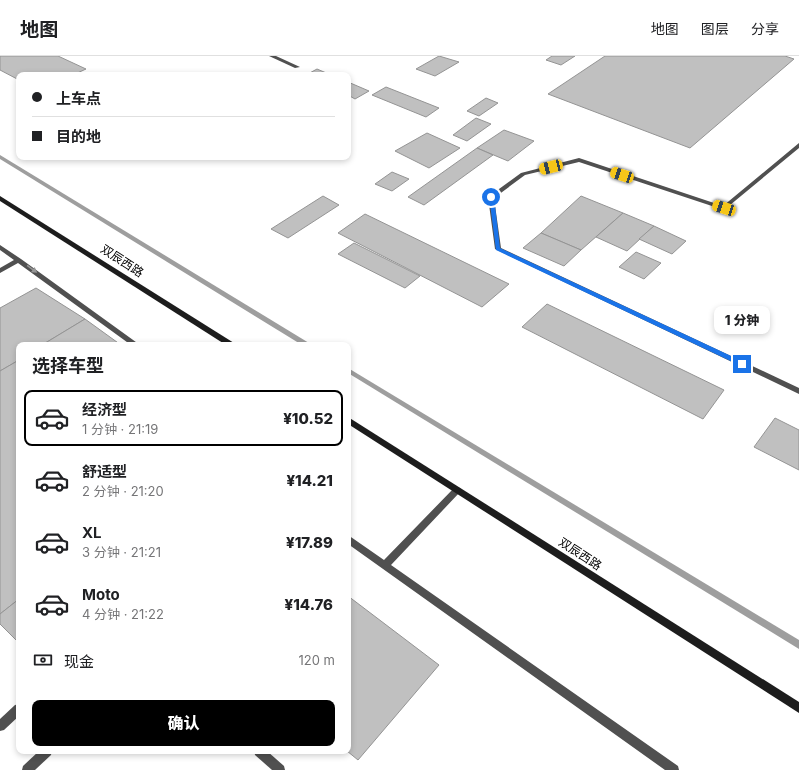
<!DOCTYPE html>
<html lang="zh">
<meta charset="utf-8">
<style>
:root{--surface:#fff;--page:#f6f6f6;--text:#202124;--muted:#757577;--line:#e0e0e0;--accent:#000}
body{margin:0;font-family:Inter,"Noto Sans SC",sans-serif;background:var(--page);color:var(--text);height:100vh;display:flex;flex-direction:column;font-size:15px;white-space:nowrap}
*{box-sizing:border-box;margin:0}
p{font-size:13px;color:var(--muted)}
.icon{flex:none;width:22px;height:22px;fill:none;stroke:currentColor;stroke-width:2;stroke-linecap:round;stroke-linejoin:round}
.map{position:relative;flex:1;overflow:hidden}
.panel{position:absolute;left:16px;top:286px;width:335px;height:412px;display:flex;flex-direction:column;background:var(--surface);border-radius:8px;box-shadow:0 2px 6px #0003}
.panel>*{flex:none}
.top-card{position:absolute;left:16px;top:16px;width:335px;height:88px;border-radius:8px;box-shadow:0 2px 6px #0003;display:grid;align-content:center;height:88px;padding:0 16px;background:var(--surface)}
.end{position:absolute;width:18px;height:18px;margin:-9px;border:5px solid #1a73e8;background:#fff;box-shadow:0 0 0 2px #fff}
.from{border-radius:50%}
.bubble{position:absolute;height:28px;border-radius:8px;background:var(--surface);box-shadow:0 2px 6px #0003;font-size:13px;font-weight:800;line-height:28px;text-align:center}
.car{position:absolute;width:12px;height:24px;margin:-12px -6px;border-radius:5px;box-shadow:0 0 3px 1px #0007;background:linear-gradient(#f5c518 24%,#345 0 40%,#f5c518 0 76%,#345 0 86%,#f5c518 0)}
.top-card b{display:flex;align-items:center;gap:14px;height:38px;font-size:15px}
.top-card b+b{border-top:1px solid var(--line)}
.top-card i{width:10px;height:10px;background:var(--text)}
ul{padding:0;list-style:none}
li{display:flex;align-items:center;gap:12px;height:56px;margin:0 8px 6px;padding:0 8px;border:2px solid transparent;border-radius:8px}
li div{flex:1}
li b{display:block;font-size:15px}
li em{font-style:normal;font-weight:800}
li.selected{border-color:var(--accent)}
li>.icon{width:36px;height:36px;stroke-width:1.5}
h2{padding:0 16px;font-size:18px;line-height:48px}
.pay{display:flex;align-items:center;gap:10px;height:44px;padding:0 16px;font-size:15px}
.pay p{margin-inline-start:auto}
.action{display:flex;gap:8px;margin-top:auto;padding:8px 16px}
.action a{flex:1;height:46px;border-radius:8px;background:var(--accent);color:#fff;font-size:16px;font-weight:800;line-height:46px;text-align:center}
header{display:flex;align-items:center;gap:24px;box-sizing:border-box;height:56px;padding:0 20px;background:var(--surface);border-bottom:1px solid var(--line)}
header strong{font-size:19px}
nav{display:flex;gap:22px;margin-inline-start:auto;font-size:14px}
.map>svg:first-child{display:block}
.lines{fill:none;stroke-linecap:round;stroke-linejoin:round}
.stream{fill:#9e9e9e;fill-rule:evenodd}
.building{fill:#c0c0c0;stroke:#949494}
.lane{fill:#505050;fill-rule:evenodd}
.street{fill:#505050;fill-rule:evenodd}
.secondary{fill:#1d1d1d;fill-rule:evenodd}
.oneway{fill:#969696}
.route{fill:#1a73e8}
.labels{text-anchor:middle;stroke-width:4;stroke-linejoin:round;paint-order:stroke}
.street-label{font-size:12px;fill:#000;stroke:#fff}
</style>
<header>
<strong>地图</strong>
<nav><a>地图</a><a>图层</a><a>分享</a></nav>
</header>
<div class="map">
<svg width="799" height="714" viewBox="0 0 799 714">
<rect width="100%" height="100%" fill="#fff"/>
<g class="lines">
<g class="stream">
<polygon points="0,99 309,287 310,289 302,289 0,103"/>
<polygon points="348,312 799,584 799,593 348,317"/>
</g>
</g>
<g class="building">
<polygon points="0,0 58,0 86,13 73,19 19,19 19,24 0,14"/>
<polygon points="439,0 459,6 435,20 416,13"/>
<polygon points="552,0 575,0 561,9 546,4"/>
<polygon points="605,0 785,0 794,3 690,92 548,38"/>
<polygon points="317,13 331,19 306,19"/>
<polygon points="348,26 369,35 355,43 348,39"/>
<polygon points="386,31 439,52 426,61 372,39"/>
<polygon points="486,42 498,47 479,60 467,55"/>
<polygon points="476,62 491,68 467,85 453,79"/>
<polygon points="504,74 534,85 508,105 477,92"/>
<polygon points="427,77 460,92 429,112 395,95"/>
<polygon points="477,92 493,99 424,149 408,141"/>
<polygon points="392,116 409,123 392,135 375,128"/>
<polygon points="323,140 339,149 288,182 271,173"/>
<polygon points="581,140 623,157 581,194 541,177"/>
<polygon points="623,157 654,170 627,195 596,181"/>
<polygon points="365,158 509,228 482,251 338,177"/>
<polygon points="654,170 686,185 672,198 639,183"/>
<polygon points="541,177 581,194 564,210 523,192"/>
<polygon points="354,187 420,220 405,232 338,198"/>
<polygon points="636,196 661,207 644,223 619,211"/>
<polygon points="36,232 85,263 42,289 19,289 19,304 0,315 0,252"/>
<polygon points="547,248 724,334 703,363 522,271"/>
<polygon points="85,263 121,289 42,289"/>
<polygon points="19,304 19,543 0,558 0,315"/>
<polygon points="775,362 799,374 799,414 754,391"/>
<polygon points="348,540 439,609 358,704 347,695"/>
<polygon points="19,543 19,587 0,568 0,558"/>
</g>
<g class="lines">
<g class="lane">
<polygon points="799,87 799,92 724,154 579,106 525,119 494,142 501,192 799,332 799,338 495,193 488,141 521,117 579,102 723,150"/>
<polygon points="0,189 21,203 140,289 131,289 18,207 0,217 0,212 14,204 0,194"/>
<polygon points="457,431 460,432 461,434 460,436 391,509 678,710 679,714 665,714 348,488 348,479 384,504 454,432"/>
<polygon points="19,648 19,660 4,674 0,675 0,663 15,649"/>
<polygon points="39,695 52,695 51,699 35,714 22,714 23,710"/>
<polygon points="254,695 267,695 284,710 285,714 272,714 255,699"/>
</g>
<polygon class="street" points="269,0 276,0 300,11 295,12"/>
<g class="secondary">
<polygon points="0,140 234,287 235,289 226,289 0,145"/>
<polygon points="348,361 799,646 799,657 348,368"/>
</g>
</g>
<defs><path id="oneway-solid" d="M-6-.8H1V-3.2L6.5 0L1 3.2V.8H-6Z"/></defs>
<use class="oneway" href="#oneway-solid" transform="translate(32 213) rotate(36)"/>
<polygon class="route" points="489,140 494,141 500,192 744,306 744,309 739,309 496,194"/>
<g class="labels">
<g class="street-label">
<text transform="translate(122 205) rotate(33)" y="4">双辰西路</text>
<text transform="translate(580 498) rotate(33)" y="4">双辰西路</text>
</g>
</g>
</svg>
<i class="end from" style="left:491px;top:141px"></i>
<i class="end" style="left:742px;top:308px"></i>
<div class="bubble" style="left:714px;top:250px;width:56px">1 分钟</div>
<i class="car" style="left:551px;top:111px;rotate:256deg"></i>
<i class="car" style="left:622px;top:119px;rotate:288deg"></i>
<i class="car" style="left:724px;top:152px;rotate:288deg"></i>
<div class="top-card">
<b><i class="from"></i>上车点</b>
<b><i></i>目的地</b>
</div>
<section class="panel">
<h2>选择车型</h2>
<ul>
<li class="selected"><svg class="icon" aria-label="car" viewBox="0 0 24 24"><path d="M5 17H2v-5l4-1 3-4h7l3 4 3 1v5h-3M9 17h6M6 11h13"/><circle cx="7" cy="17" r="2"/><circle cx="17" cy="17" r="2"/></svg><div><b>经济型</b><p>1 分钟 · 21:19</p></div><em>¥10.52</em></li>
<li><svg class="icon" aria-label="car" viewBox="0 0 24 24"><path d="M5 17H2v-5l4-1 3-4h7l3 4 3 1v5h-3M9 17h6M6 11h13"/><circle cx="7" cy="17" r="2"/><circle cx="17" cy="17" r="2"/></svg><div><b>舒适型</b><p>2 分钟 · 21:20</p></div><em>¥14.21</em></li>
<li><svg class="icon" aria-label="car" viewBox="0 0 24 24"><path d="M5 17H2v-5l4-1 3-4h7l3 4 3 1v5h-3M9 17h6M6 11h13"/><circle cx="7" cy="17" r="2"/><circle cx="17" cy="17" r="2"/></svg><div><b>XL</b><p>3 分钟 · 21:21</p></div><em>¥17.89</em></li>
<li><svg class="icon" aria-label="car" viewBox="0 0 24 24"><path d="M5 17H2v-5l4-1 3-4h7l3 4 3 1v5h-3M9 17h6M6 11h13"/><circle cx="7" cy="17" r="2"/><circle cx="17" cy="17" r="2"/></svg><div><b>Moto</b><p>4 分钟 · 21:22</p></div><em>¥14.76</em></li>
</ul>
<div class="pay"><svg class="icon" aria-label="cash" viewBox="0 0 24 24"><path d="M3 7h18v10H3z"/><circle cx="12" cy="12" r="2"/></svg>现金<p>120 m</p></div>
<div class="action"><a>确认</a></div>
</section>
</div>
